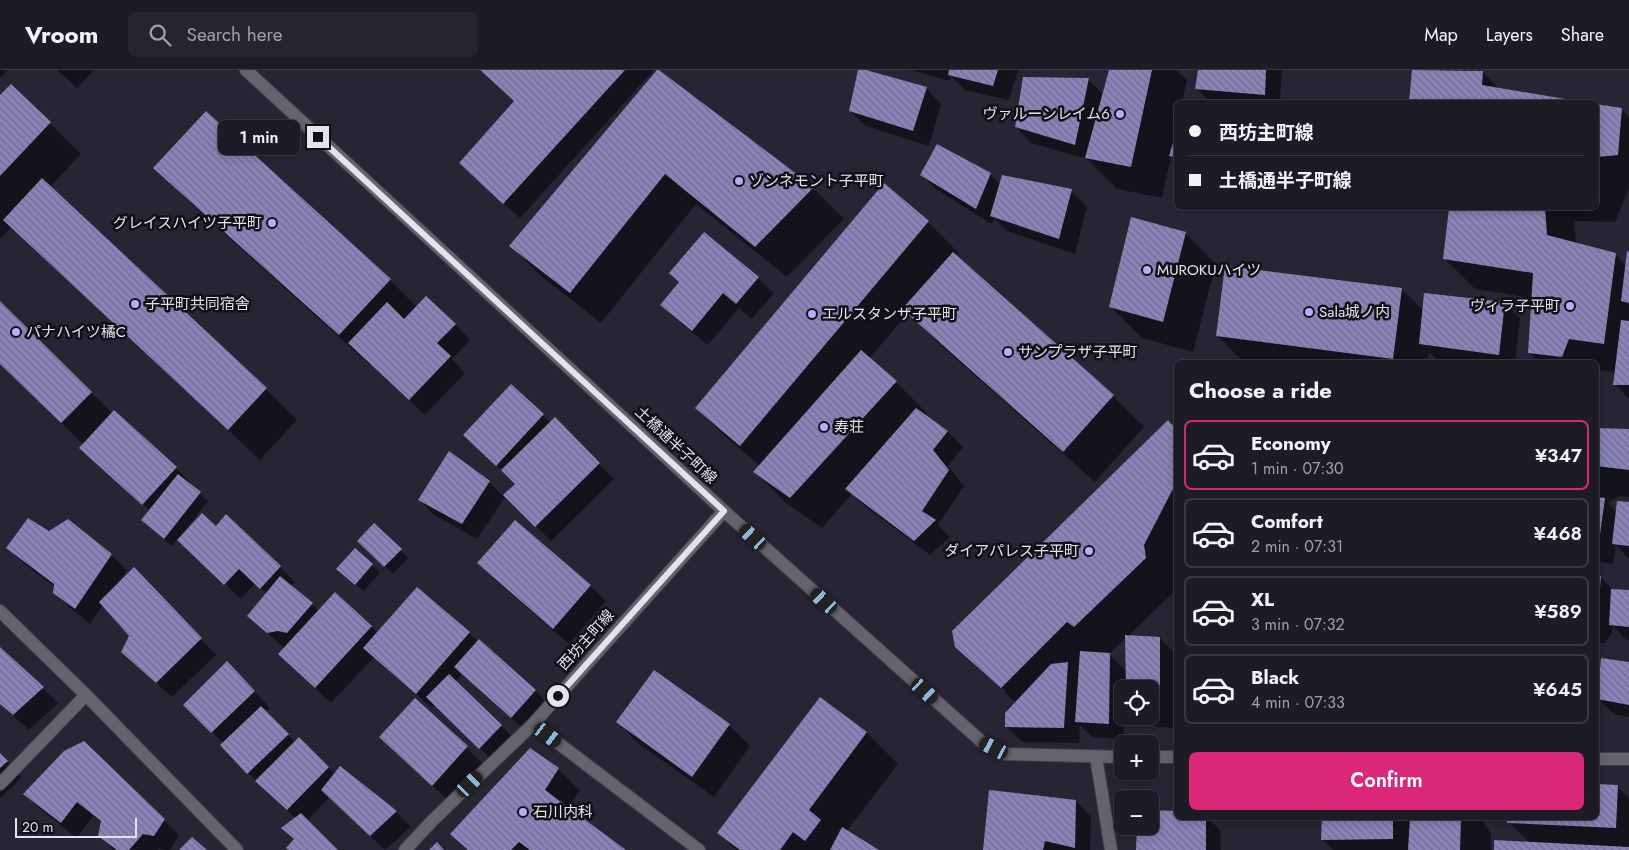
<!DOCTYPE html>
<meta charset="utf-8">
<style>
:root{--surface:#1d1c26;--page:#25252e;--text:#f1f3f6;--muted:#a0a1a7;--line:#3b3a43;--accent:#db2777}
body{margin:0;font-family:Jost,"Noto Sans JP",sans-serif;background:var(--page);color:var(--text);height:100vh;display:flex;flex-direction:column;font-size:19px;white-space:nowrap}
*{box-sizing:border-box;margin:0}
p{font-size:16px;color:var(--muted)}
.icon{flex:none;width:28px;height:28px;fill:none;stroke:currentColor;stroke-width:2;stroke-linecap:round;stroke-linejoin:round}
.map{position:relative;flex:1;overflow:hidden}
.panel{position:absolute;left:1174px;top:290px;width:425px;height:460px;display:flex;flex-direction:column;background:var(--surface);border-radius:8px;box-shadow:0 2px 8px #0003,0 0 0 1px var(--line)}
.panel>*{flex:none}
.banner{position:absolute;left:1174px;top:30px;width:425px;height:110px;border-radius:8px;box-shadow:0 2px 8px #0003,0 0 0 1px var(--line);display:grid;align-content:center;height:110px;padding:0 15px;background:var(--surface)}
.fabs{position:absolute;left:1114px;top:610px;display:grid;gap:10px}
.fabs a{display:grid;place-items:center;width:45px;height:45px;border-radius:8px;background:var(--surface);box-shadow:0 2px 8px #0003,0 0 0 1px var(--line);font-size:25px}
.scale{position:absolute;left:15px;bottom:12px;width:122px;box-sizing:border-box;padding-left:5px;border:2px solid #e4e3ed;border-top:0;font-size:14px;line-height:18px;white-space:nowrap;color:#e4e3ed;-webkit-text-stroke:4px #100f15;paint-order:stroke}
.end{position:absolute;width:22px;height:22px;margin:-11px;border:6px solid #e4e3ed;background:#111;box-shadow:0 0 0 2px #111}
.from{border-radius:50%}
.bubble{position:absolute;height:35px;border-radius:8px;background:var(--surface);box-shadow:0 2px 8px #0003,0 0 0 1px var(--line);font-size:16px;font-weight:600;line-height:35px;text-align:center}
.car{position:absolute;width:15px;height:30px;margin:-15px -8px;border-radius:6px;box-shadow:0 0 4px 1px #0007;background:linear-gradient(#222 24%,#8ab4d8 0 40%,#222 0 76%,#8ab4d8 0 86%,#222 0)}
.banner b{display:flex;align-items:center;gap:18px;height:48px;font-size:19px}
.banner b+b{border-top:1px solid var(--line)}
.banner i{width:12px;height:12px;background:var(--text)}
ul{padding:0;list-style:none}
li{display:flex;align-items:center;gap:15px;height:70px;margin:0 10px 8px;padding:0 5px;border:2px solid var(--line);border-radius:8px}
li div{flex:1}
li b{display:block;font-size:19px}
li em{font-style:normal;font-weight:600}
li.selected{border-color:var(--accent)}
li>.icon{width:45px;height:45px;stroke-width:1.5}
h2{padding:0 15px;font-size:22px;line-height:60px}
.primary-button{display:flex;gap:10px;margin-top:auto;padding:10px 15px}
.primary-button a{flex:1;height:58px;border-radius:8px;background:var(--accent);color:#fff;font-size:20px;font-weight:600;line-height:58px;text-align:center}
header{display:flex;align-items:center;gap:30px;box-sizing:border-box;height:70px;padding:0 25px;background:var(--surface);border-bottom:1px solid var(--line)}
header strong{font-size:24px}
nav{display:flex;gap:28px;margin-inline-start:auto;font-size:18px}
.search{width:350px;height:45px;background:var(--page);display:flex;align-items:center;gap:12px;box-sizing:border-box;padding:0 18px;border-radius:8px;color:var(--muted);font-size:19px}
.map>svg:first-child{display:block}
.shadow{fill:#0007;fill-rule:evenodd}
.building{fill:url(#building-back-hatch)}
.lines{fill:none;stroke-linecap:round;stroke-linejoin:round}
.minor-casing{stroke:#41404d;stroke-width:14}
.minor{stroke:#65646c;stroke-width:12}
.route{stroke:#e4e3ed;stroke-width:6}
.poi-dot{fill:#b6acf8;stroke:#100f15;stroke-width:2}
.labels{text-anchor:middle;stroke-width:5;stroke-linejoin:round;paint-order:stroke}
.poi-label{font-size:15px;fill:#e4e3ed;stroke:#100f15;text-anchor:start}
.street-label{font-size:15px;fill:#e4e3ed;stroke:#100f15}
</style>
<header>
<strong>Vroom</strong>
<div class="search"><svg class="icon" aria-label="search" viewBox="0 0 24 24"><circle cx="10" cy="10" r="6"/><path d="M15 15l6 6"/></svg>Search here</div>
<nav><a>Map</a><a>Layers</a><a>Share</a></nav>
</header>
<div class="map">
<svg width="1629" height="780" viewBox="0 0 1629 780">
<defs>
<pattern id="building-back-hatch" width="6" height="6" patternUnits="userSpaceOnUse" patternTransform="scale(1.25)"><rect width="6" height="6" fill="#8a83b7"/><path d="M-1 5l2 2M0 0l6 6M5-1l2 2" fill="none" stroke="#726d90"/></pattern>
</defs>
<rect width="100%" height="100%" fill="#272533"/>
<g class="shadow">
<polygon points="0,0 8,0 0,8"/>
<polygon points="57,0 94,0 77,18"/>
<polygon points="480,0 654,0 520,148 476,108 515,32"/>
<polygon points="859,0 926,18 941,34 929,76 866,56 850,41"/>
<polygon points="910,0 1018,0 1009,30 965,20 951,6 949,11"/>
<polygon points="1110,0 1176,0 1187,10 1182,32 1176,32 1176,91 1171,86 1162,128 1117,119 1087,89 1031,73 1016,57 1088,9 1103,24"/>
<polygon points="1199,0 1282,0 1280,32 1210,32 1196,18"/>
<polygon points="1414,0 1467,0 1483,2 1499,19 1582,32 1410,32"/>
<polygon points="658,1 813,118 844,149 787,207 696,134 601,253 542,207 511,176"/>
<polygon points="11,15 81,84 50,117 266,319 297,350 260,390 12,157 0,169 0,27"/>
<polygon points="1596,35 1621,39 1629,47 1629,118 1615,152 1574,151 1576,174 1615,184 1626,196 1629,183 1629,329 1615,314 1616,302 1600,300 1596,309 1596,292 1539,292 1529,282 1532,228 1475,219 1444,188 1450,138 1596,138"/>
<polygon points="155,98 390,210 417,237 455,254 470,270 452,289 465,303 425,345 371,294 370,295 186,129"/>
<polygon points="990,104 1000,114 1071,121 1087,136 1075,184 1007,161 994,148 992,154 937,120 922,105"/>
<polygon points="928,152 959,183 956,186 1113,326 1144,357 1095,412 935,270 908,243 869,289 896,312 927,343 924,346 948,362 963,377 948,396 964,416 938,455 950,467 930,485 862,434 852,424 822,458 786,433 755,402 760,396 727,368 696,338"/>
<polygon points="1185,163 1216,194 1193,282 1142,268 1111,237"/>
<polygon points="758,208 774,223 752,249 739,238 708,275 677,250 662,235"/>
<polygon points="1402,219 1424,241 1505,233 1520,248 1515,292 1460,292 1436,289 1429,282 1427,292 1244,292 1217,266"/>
<polygon points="0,233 112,343 176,398 191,413 190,415 208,431 184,462 185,463 216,458 280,497 295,512 291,516 319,541 335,524 378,563 469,563 536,621 551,637 528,663 462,604 455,612 517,671 495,693 435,635 432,638 374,587 331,633 295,599 285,579 248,546 267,524 255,513 241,529 178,469 172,476 150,458 143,450 150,441 97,393 84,375 0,293"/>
<polygon points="511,316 551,353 555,349 614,409 551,471 506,426 477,469 434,445 419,430 489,412 503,426 517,414 480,380"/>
<path d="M1168,351L1176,359V503L1175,506L1176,520L1127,567L1160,568L1176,585L1175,658L1143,655L1134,646H1150V619L1125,610V619H1122L1124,669L1092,667L1080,655L1079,673L1022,672L1006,656L1016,633L1005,623L1006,621L985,602V605L957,576ZM1127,567V602L1109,584Z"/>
<polygon points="1596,359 1629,361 1629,427 1619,426 1608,433 1617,442 1629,433 1629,489 1616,475 1613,494 1596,491"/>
<polygon points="374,455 408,488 393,504 358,471"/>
<polygon points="49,462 111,485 127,500 118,513 149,514 216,585 172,627 138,597 130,566 103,535 90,554 70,538 54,523 55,517 23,493 8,478"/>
<polygon points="355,480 380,502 364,521 346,507"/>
<polygon points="478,493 590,516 606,531 569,574 494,509"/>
<polygon points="1596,507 1601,507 1613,520 1629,521 1629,570 1626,570 1613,556 1612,563 1605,573 1596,573"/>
<polygon points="0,578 58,633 29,660 0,634"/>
<polygon points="227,592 270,638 265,642 295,672 299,668 335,704 396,742 411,757 385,780 330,727 307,751 336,780 291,780 295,770 283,759 296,749 248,703 222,675 223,673 185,635"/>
<polygon points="1629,594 1629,647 1614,644 1598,629"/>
<polygon points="820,628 867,663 898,694 847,761 877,780 736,780 719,763"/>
<polygon points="415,629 482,693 448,730 396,682"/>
<polygon points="618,652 729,655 750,676 714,727 639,674"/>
<polygon points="64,682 164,750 179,765 170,780 159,779 158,780 114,780 99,765 102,753 93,746 77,768 40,739 25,724"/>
<polygon points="0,684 22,707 0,728"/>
<polygon points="558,699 580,720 568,738 624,780 467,780 451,764"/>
<polygon points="1618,717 1629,728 1629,780 1495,780 1530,773 1509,752 1508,748 1596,748"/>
<polygon points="1076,731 1091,747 1090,780 984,780"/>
<polygon points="1150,741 1176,743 1176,748 1208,748 1220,760 1221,780 1137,780 1150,756"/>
<polygon points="1323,748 1408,748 1408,750 1411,750 1411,748 1481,748 1491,764 1491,780 1333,780 1323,770"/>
</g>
<g class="building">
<polygon points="480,0 625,0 503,134 459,93 514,31"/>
<polygon points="657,0 659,0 814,117 755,177 665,104 570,223 509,176"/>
<polygon points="858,0 866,0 927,17 913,61 849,41"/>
<polygon points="949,0 998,0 993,16 948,5"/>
<polygon points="1109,0 1152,0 1131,97 1085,88"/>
<polygon points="1198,0 1266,0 1265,25 1195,19"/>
<polygon points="1412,0 1483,1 1482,15 1583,32 1409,32"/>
<polygon points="1023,7 1089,8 1075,75 1015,57"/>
<polygon points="11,14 51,52 0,106 0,25"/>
<polygon points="1596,34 1622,38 1618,85 1598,87 1596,92"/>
<polygon points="206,41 391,209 339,265 153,98"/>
<polygon points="1176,63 1176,87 1169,86"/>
<polygon points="937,74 991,103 976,139 920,105"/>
<polygon points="1002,105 1072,119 1059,169 990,146"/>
<polygon points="42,108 267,318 228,360 3,150"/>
<polygon points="884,113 929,151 740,376 695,338"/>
<polygon points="1449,138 1545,138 1547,165 1616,183 1604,274 1569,269 1562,287 1528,283 1533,203 1443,189"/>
<polygon points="1131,147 1186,162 1163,252 1109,237"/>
<polygon points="704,162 759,207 736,234 723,223 692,261 660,235 679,212 669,203"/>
<polygon points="1627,181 1629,182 1629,233 1621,231"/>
<polygon points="953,182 1114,325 1063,382 902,239"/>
<polygon points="1225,196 1402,218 1393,289 1216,266"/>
<polygon points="1424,223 1505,232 1499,285 1419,274"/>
<polygon points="426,226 456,254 437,273 451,286 409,330 348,273 387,232 404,249"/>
<polygon points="0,231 92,322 61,353 0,294"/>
<polygon points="1621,250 1629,251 1629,315 1613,315"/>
<polygon points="861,280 897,311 790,428 753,402"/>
<polygon points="511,314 544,344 496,396 463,365"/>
<polygon points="916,338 948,361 933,380 949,400 922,441 936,450 914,471 845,419"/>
<polygon points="114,340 177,397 142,435 79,378"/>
<polygon points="555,347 600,393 535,457 503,425 515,414 501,400"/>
<polygon points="1168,350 1176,359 1176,413 1144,475 1146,488 1074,557 1067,552 1001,618 955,577 952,561"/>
<polygon points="1596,358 1629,359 1629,400 1596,396"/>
<polygon points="449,381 490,411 462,454 418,430"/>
<polygon points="178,404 201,422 164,469 141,450"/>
<polygon points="1596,427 1605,428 1598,479 1596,479"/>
<polygon points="1617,431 1629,432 1629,476 1612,474"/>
<polygon points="202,443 216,456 226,444 281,496 260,519 239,499 224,515 177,470"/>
<polygon points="28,448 49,461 68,449 112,484 75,539 53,523 54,514 6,478"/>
<polygon points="515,450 591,515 553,559 477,493"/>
<polygon points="374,453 402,479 384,497 357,471"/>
<polygon points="355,478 373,494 355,515 336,499"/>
<polygon points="134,497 202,568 156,613 121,582 129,566 99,532"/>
<polygon points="280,506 313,533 287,563 278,561 267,563 247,546"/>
<polygon points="1596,506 1601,506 1598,541 1596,541"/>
<polygon points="417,517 470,562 416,624 363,578"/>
<polygon points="1611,519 1629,520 1629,557 1609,555"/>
<polygon points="335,522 372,556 315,618 278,584"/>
<polygon points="1125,565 1160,567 1160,643 1150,642 1150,619 1126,619"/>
<polygon points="479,569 536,620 511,648 454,597"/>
<polygon points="0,577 44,617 13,645 0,634"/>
<polygon points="1080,581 1110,583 1109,654 1075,652"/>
<polygon points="1601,588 1629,592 1629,635 1597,629"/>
<polygon points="227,591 255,621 211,663 183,635"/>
<polygon points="1068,592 1064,658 1005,657 1005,643 1051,594"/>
<polygon points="654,600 730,654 692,707 616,652"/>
<polygon points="449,604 502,655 479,679 426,627"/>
<polygon points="820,627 867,662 809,740 821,750 805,771 793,762 780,780 740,780 717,763"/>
<polygon points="415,628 468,676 432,716 379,667"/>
<polygon points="261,636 289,664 247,704 220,675"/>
<polygon points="299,667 329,697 287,740 255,711"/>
<polygon points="84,671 165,749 154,766 143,764 129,780 117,780 98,766 101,751 77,732 61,753 23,724 64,681"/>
<polygon points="530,678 559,698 545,720 626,780 530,780 519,772 511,780 468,780 450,764"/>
<polygon points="0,683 8,691 0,698"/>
<polygon points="340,696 397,741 370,766 321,720"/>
<polygon points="1596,714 1618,715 1616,758 1507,753 1507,748 1596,748"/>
<polygon points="989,720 1076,730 1075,778 1045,771 1043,780 983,780"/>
<polygon points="1150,740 1176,741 1176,748 1206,748 1206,780 1136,780 1137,756 1150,756"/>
<polygon points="301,743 338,780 289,780 286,778 294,769 281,758"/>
<polygon points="1322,748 1393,748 1393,769 1321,770"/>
<polygon points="1410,748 1461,748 1460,780 1408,780"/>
<polygon points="842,757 879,780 830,780"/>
<polygon points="192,767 207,780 179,780"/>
<polygon points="1494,770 1629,777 1629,780 1494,780"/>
<polygon points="437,772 444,780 429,780"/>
</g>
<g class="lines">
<defs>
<g id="minor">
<polyline points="246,0 724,441 982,672 1005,684 1122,687"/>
<polyline points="0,541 86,625 237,780"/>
<polyline points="533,654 699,780"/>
<polyline points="1096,687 1111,780"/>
<polyline points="1150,687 1176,687"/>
<polyline points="1596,689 1629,689"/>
<polyline points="0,714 86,625"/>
<polyline points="405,780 432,751 533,654 724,441"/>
</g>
</defs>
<use href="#minor" class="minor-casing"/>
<use href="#minor" class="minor"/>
</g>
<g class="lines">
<polyline class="route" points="318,67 724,441 558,626"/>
</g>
<g class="poi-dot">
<circle cx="1120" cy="44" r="5"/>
<circle cx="739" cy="111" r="5"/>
<circle cx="272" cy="153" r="5"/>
<circle cx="1147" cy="200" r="5"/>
<circle cx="135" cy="234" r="5"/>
<circle cx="1570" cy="236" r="5"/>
<circle cx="1309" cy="242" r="5"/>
<circle cx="812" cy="244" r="5"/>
<circle cx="16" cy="262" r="5"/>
<circle cx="1008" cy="282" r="5"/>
<circle cx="824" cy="357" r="5"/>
<circle cx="1089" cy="481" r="5"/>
<circle cx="523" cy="742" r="5"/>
</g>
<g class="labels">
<g class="poi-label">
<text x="1110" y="49" text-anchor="end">ヴァルーンレイム6</text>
<text x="749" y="116">ゾンネモント子平町</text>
<text x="262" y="158" text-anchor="end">グレイスハイツ子平町</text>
<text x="1157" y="205">MUROKUハイツ</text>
<text x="145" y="239">子平町共同宿舎</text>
<text x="1560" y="241" text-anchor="end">ヴィラ子平町</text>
<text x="1319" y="247">Sala城ノ内</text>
<text x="822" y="249">エルスタンザ子平町</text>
<text x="26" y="267">パナハイツ橘C</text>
<text x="1018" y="287">サンプラザ子平町</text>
<text x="834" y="362">寿荘</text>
<text x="1079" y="486" text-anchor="end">ダイアパレス子平町</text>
<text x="533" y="747">石川内科</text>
</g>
<g class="street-label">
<text transform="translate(676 375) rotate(43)" y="5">土橋通半子町線</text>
<text transform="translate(586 570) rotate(-48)" y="5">西坊主町線</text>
</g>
</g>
</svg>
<div class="fabs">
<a><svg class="icon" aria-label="locate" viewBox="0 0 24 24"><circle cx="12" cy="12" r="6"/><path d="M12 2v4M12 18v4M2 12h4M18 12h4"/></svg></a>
<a>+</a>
<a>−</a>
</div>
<div class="scale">20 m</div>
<i class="end from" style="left:558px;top:626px"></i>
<i class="end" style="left:318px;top:67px"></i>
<div class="bubble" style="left:218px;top:50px;width:82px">1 min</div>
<i class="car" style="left:753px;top:467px;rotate:312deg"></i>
<i class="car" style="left:824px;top:531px;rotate:312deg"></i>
<i class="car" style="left:925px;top:621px;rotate:132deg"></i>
<i class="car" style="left:548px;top:665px;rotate:127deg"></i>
<i class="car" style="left:994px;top:678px;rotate:297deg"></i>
<i class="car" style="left:470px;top:714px;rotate:46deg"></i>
<div class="banner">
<b><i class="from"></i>西坊主町線</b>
<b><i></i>土橋通半子町線</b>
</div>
<section class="panel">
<h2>Choose a ride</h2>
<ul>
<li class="selected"><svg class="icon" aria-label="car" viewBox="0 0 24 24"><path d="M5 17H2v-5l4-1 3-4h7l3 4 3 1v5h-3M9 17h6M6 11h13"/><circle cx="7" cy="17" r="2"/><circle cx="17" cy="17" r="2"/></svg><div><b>Economy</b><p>1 min · 07:30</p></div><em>¥347</em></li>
<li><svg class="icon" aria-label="car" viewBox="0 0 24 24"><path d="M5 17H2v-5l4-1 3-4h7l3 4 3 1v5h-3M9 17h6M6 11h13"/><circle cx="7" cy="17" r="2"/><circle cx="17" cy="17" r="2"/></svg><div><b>Comfort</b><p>2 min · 07:31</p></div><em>¥468</em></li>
<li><svg class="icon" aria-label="car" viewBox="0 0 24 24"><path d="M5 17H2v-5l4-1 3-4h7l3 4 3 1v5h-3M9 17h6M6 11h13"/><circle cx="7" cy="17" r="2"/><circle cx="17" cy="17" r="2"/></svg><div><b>XL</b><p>3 min · 07:32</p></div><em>¥589</em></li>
<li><svg class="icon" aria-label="car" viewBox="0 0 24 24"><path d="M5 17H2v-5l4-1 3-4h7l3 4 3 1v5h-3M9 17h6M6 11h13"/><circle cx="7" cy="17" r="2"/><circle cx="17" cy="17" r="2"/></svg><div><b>Black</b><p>4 min · 07:33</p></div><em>¥645</em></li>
</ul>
<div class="primary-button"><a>Confirm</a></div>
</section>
</div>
